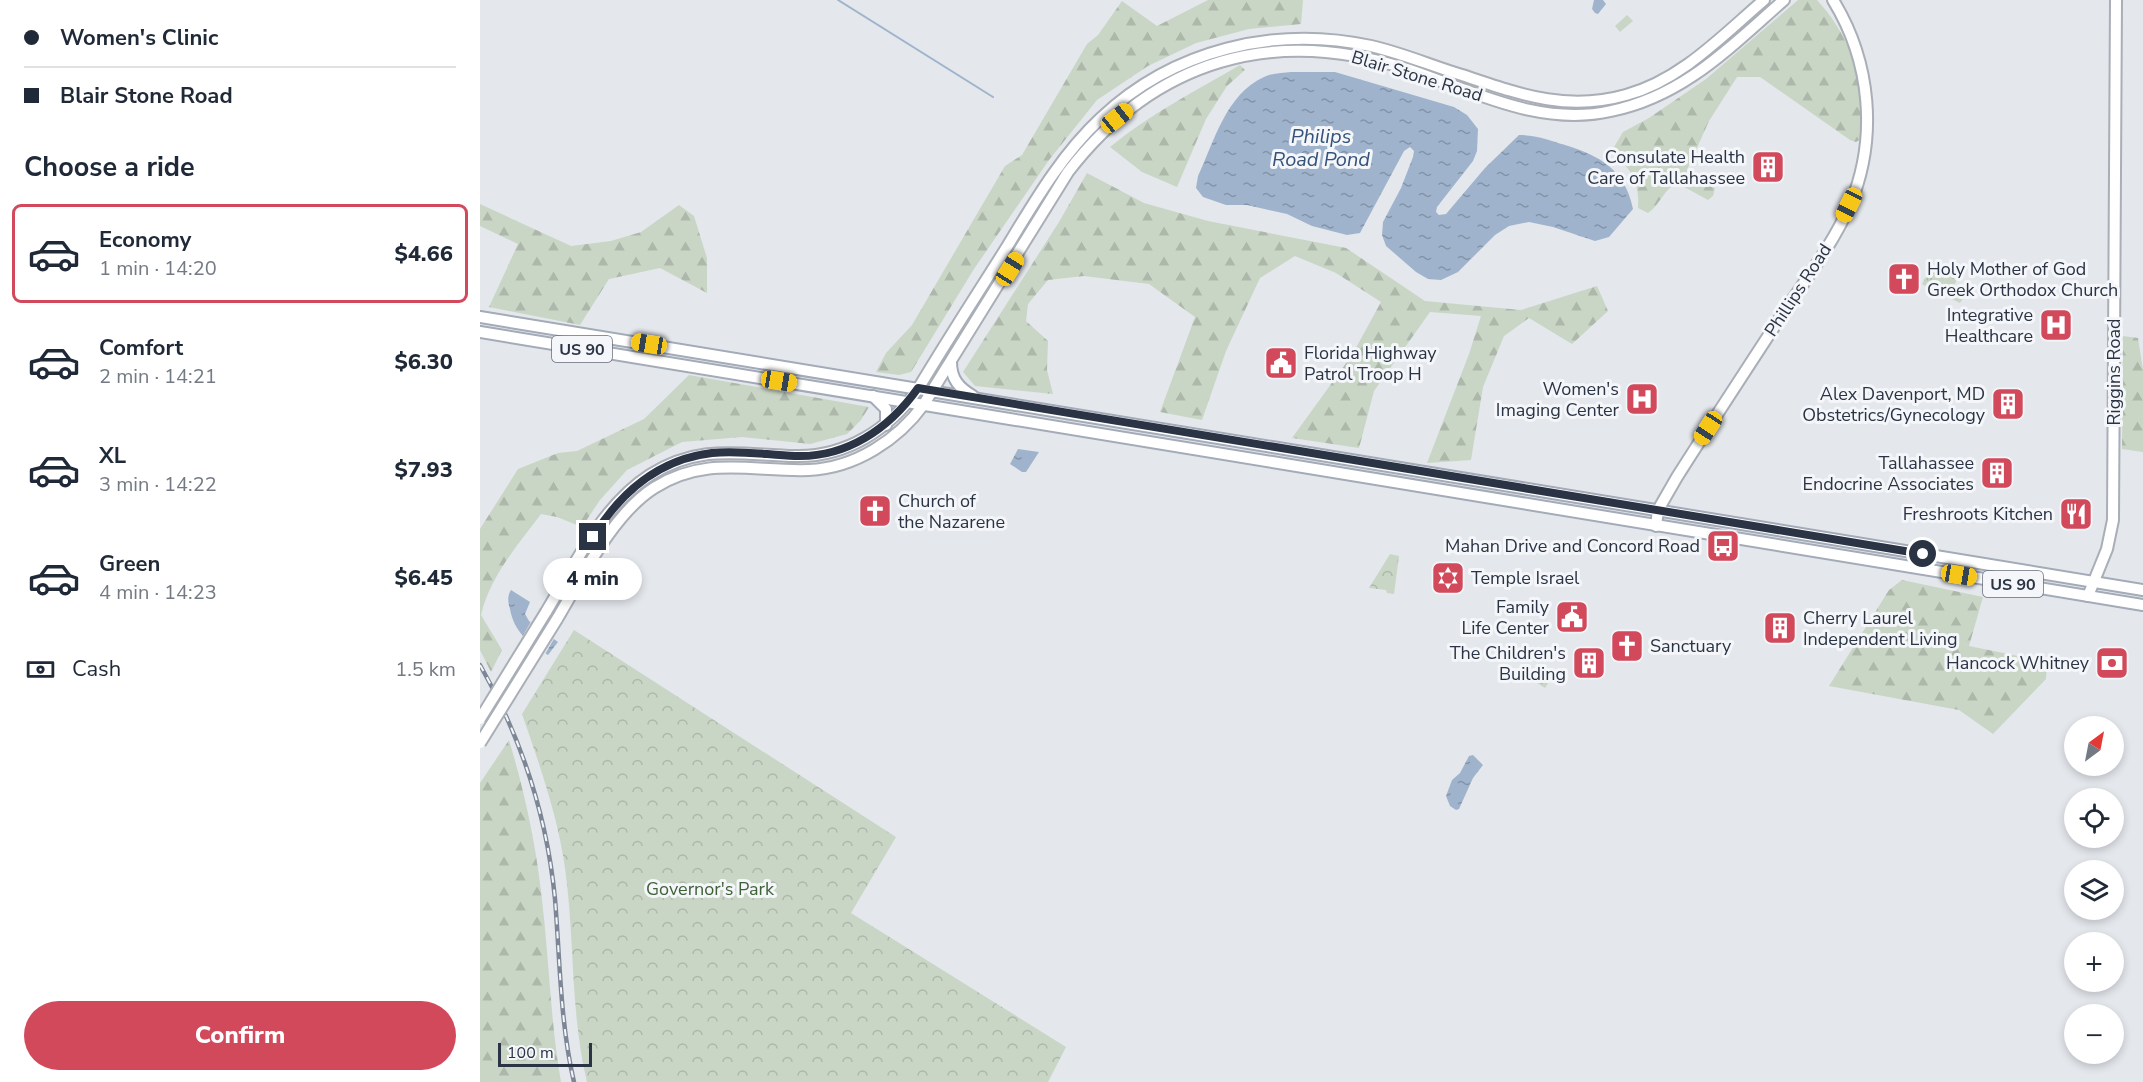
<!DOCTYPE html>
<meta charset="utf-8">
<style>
:root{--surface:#fff;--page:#f2f2f3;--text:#1f2937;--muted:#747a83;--line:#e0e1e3;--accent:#d1495b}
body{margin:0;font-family:"Nunito Sans",sans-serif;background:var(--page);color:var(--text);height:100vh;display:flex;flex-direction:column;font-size:22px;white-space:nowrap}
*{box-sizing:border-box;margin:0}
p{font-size:20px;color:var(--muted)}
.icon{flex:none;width:33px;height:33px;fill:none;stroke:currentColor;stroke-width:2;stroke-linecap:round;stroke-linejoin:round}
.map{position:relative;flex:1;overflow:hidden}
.panel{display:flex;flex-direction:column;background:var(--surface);width:480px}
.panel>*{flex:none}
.guide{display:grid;align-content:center;height:132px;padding:0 24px;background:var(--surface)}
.needle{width:39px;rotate:32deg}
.controls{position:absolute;left:1584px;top:716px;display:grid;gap:12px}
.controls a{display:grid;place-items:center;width:60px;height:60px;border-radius:50%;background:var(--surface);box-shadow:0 3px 9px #0003;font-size:30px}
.scale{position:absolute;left:18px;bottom:15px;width:94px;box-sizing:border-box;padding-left:6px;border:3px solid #2b3445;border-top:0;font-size:16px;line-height:21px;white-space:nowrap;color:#2b3445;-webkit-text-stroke:4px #f4f6f9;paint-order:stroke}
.end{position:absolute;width:27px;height:27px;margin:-14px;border:8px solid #2b3445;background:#fff;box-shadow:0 0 0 3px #fff}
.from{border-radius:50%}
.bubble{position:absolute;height:42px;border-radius:21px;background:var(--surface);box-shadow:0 3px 9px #0003;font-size:20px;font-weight:800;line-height:42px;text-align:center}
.car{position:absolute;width:18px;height:36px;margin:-18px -9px;border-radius:8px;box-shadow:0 0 4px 2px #0007;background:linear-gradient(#f5c518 24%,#345 0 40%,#f5c518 0 76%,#345 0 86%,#f5c518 0)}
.guide b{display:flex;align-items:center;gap:21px;height:57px;font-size:22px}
.guide b+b{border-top:2px solid var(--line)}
.guide i{width:15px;height:15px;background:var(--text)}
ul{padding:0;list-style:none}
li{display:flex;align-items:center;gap:18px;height:99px;margin:0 12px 9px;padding:0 12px;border:3px solid transparent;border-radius:9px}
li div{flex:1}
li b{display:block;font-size:22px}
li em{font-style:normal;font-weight:800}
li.selected{border-color:var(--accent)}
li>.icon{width:54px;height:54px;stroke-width:1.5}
h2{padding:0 24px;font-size:27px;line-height:72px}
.pay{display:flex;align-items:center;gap:15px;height:66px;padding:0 24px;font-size:22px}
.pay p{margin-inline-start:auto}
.primary-button{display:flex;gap:12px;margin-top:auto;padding:12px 24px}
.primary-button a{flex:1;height:69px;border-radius:36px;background:var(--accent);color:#fff;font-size:24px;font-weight:800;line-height:69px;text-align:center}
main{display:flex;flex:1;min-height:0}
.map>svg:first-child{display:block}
.grass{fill:url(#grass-tufts)}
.forest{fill:url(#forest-firs)}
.park{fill:url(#park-crowns)}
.pitch{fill:#c9d6c5}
.water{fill:url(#water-ripples)}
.pier{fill:#e4e7ec}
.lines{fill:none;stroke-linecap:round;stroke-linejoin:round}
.stream{stroke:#9fb4cc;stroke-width:2}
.secondary-casing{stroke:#a9aeb7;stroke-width:14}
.primary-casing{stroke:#a3abb8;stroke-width:14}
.secondary{stroke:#fff;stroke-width:10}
.primary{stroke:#fff;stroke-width:10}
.rail-casing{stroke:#7d8696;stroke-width:4.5}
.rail{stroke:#f4f6f9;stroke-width:2;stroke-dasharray:7;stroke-linecap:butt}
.secondary-bridge-casing{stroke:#a9aeb7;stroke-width:14;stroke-linecap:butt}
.secondary-bridge{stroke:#fff;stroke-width:10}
.route{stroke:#2b3445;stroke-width:8}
.labels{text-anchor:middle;stroke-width:6;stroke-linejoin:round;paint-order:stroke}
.shield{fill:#f4f6f9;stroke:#676e7b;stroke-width:1.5}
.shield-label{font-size:16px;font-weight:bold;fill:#2b3445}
.street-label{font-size:18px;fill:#2b3445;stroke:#f4f6f9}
.poi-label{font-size:18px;fill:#2b3445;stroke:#f4f6f9;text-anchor:end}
.park-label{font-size:18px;fill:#3f6138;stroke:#f4f6f9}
.water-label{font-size:20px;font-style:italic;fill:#34527a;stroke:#f4f6f9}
</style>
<main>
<section class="panel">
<div class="guide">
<b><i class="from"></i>Women's Clinic</b>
<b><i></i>Blair Stone Road</b>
</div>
<h2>Choose a ride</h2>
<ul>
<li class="selected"><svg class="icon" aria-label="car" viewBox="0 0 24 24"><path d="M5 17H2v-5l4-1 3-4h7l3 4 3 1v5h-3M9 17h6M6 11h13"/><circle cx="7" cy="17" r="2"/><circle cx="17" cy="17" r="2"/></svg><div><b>Economy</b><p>1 min · 14:20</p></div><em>$4.66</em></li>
<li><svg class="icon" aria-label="car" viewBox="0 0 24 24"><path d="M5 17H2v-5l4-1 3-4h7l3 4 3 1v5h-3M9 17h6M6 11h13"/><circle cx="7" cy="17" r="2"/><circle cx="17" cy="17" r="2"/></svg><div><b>Comfort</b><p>2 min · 14:21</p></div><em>$6.30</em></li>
<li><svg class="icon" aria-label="car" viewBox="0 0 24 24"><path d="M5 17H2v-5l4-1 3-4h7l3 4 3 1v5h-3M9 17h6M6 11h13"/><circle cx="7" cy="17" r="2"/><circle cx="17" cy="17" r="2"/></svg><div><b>XL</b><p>3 min · 14:22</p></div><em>$7.93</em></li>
<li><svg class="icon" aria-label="car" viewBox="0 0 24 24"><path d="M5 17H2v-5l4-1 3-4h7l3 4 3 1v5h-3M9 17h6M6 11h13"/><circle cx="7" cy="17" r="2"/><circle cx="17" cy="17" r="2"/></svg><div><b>Green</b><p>4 min · 14:23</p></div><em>$6.45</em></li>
</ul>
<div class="pay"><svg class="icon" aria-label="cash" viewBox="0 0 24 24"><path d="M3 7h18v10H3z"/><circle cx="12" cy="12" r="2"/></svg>Cash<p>1.5 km</p></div>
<div class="primary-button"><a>Confirm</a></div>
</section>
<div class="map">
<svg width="1663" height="1082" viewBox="0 0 1663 1082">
<defs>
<pattern id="grass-tufts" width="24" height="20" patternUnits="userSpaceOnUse" patternTransform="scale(1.5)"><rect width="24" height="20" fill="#c9d6c5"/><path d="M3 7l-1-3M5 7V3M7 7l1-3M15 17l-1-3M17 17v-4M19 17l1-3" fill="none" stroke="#adb8ab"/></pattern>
<pattern id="forest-firs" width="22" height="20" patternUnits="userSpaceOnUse" patternTransform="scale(1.5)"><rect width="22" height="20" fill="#c9d6c5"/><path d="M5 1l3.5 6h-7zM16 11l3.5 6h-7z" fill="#adb8ab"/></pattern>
<pattern id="park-crowns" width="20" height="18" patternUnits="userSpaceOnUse" patternTransform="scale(1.5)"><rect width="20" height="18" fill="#c9d6c5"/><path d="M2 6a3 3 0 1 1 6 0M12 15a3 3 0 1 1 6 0" fill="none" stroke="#adb8ab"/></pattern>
<pattern id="water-ripples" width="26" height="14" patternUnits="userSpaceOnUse" patternTransform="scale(1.5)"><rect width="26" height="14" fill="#9fb4cc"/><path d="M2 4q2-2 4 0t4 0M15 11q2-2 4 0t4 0" fill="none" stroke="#8293a7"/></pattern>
</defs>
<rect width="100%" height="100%" fill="#e4e7ec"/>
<polygon class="grass" points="1452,266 1457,269 1457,272 1468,275 1458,293 1442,284"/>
<g class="forest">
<polygon points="728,0 823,0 821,24 769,29 716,43 668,66 617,100 569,160 494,269 431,372 419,375 396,372 406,353 432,325 525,166 542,155 607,44 618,35 642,1 677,26"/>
<path d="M1318,0H1337C1370,35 1390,90 1381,139L1376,142L1370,140L1280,77H1257L1229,121L1207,170L1235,188L1233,196L1228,200L1197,183C1184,189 1180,205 1168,213L1158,208C1160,182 1151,168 1131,152L1143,132L1169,118L1226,79Z"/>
<path d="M760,65L765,70L747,86L726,119L697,187L662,172L630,147C670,114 715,91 760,65Z"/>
<polygon points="607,173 664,203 728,221 866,248 945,301 1041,310 1117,286 1128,311 1092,344 1049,318 1024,336 1003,387 991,460 947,463 989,354 1001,316 950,312 894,391 879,448 812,438 872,355 901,302 856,273 815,256 780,278 746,351 722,420 680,412 715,317 669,284 604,276 568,280 548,304 546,321 568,341 567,370 573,394 495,386 483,372 579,222"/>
<polygon points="0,204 91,246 131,241 161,232 199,205 214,216 227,258 227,293 180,268 129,279 100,325 9,307 38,244 0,226"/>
<polygon points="1643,336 1658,338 1663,370 1663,452 1642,449"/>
<path d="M209,375L389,407L381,420L367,434L330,444L262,437L202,442L147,470L120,500L102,527L77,517L61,514C38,545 10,576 1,615L22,650L11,672L0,650V529L38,469L78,453L97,451L164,419Z"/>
<polygon points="1422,580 1503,597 1489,646 1567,662 1566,679 1513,734 1479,710 1349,686 1409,590"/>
<path d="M29,740C44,790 55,840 61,891C69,955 70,1019 81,1082H0V783Z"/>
</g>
<g class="park">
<polygon points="1468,275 1477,280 1469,294 1460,289"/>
<polygon points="910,554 919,556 914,594 907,593 906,590 889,588"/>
<path d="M94,630L416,837L371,913L586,1047L568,1082H107C90,1012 95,939 85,868C78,817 59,763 42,714Z"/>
<polygon points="1060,664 1074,674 1065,688 1051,679"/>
</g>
<g class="pitch">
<polygon points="1147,15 1153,21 1140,32 1135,26"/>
<polygon points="1477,285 1488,290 1480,303 1470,298"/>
</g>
<g class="water">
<polygon points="1114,0 1123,0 1126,4 1118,14 1115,13 1112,9"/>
<path d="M811,72H855L974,107L987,115L998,129L997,151L993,161L957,207L956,212L959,215L966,214L1005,168L1039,135C1056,135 1069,140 1085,145C1120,156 1145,169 1153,209L1129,237L1115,241L1073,227L1049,222L1029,226L1015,235L978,272L961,280L948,279L936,272L906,246L902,235L903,222L921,188L933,157L934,151L930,147L924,151L880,233L867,235L832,226L807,214L767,205H746L723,197L716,188L718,176C734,142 746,94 784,77C791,73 803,73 811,72Z"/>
<polygon points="538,449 559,452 546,472 542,472 530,464"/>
<path d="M31,590L50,602L45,614L49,621L78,642L68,655C49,643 34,632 30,609C28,602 27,596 31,590Z"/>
<polygon points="993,755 1003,765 993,778 979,809 976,810 970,806 966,796 972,780 980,773 989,756"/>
</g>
<polygon class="pier" points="52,620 75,637 64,656 41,639"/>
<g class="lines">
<polyline class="stream" points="358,0 513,97"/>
<defs>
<g id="secondary">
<path d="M1176,526L1178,510L1197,477C1230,425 1264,373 1298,321C1323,283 1352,246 1370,205C1398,138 1391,62 1353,0"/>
<polyline points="1608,596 1627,549 1633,520 1636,0"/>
<path d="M66,612C95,564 122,506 170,475C221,443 261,455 316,456C367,457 409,429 438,389C466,342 496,296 525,250C553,204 581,155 621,118C693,50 795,25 891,46C922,53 952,66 982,75C1039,94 1086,112 1146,95C1201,80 1242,36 1284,0"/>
<path d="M77,619C102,577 133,514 174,488C226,455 273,472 329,470C375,468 418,440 444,404L588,172C675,59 795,25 930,70C995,92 1061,127 1131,111C1204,96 1250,47 1304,0"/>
</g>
<g id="primary">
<polyline points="0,317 1663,590"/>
<polyline points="0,332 1663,605"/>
<path d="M471,362C471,379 479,388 493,396"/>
<polyline points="393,396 406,409 406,425"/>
</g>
</defs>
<use href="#secondary" class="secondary-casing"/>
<use href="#primary" class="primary-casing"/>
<use href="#secondary" class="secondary"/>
<use href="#primary" class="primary"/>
<defs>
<path id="rail" d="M0,665C41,737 67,816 75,899C80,960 80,1022 94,1082"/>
</defs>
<use href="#rail" class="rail-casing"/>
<use href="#rail" class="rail"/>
<defs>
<g id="secondary-bridge">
<polyline points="0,719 66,612"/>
<polyline points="0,743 77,619"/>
</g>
</defs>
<use href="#secondary-bridge" class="secondary-bridge-casing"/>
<use href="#secondary-bridge" class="secondary-bridge"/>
</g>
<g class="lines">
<path class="route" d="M113,537C140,493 179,459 232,453C260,450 287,455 315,456C366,458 409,429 438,388L1443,554"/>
</g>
<defs>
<symbol id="building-square" viewBox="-11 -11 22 22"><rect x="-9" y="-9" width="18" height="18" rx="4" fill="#d1495b" stroke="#f4f6f9"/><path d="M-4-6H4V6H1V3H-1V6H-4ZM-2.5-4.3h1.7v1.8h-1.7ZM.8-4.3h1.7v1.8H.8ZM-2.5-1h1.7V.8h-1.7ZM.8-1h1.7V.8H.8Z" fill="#fff"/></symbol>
<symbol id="church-square" viewBox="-11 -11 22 22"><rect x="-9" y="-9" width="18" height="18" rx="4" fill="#d1495b" stroke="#f4f6f9"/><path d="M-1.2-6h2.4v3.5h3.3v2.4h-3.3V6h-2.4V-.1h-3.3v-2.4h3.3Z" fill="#fff"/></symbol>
<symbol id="hospital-square" viewBox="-11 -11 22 22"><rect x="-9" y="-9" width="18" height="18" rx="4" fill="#d1495b" stroke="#f4f6f9"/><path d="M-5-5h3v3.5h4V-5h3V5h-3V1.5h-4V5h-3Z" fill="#fff"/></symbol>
<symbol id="civic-square" viewBox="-11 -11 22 22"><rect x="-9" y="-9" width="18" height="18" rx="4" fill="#d1495b" stroke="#f4f6f9"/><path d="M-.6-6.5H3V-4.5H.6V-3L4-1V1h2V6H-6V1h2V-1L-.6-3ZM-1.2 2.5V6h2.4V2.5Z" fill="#fff"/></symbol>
<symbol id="restaurant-square" viewBox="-11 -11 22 22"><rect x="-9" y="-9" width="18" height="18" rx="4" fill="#d1495b" stroke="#f4f6f9"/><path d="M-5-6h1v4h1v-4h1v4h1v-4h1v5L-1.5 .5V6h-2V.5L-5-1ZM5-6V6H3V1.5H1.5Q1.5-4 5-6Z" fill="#fff"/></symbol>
<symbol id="bus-square" viewBox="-11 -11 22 22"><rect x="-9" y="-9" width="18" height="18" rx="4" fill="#d1495b" stroke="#f4f6f9"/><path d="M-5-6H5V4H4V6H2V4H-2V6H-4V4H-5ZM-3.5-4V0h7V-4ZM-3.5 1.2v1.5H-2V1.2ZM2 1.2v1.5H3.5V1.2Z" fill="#fff"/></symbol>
<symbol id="synagogue-square" viewBox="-11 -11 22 22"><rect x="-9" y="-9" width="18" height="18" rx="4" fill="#d1495b" stroke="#f4f6f9"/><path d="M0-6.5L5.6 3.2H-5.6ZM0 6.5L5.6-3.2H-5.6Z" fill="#fff"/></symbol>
<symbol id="bank-square" viewBox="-11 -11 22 22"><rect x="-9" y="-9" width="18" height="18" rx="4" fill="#d1495b" stroke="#f4f6f9"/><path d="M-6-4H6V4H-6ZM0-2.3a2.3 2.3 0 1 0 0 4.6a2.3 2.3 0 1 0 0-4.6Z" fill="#fff"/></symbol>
</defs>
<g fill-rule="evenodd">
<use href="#building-square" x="1269" y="148" width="38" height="38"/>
<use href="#church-square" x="1405" y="260" width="38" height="38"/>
<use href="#hospital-square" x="1557" y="306" width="38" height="38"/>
<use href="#civic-square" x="782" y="344" width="38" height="38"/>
<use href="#hospital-square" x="1143" y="380" width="38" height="38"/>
<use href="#building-square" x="1509" y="385" width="38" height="38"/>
<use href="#building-square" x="1498" y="454" width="38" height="38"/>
<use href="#church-square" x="376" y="492" width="38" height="38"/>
<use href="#restaurant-square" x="1577" y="495" width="38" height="38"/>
<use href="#bus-square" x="1224" y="527" width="38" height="38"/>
<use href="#synagogue-square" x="949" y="559" width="38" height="38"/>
<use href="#civic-square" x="1073" y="598" width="38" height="38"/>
<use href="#building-square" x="1281" y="609" width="38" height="38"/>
<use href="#church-square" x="1128" y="627" width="38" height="38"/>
<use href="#building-square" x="1090" y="644" width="38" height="38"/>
<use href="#bank-square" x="1613" y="644" width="38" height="38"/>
</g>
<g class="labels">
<g class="shield">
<rect x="72" y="336" width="60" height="26" rx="4.5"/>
<rect x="1503" y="571" width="60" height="26" rx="4.5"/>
</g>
<g class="shield-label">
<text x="102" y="355">US 90</text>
<text x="1533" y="590">US 90</text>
</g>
<g class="street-label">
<text transform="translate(937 76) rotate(17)" y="6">Blair Stone Road</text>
<text transform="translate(1318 290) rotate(-57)" y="6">Phillips Road</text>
<text transform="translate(1634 372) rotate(-90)" y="6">Riggins Road</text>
</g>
<g class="poi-label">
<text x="1265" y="163">Consulate Health<tspan x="1265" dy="21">Care of Tallahassee</tspan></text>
<text x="1447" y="275" text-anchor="start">Holy Mother of God<tspan x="1447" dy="21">Greek Orthodox Church</tspan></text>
<text x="1553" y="321">Integrative<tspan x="1553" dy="21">Healthcare</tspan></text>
<text x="824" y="359" text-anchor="start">Florida Highway<tspan x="824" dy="21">Patrol Troop H</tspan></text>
<text x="1139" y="395">Women's<tspan x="1139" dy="21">Imaging Center</tspan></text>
<text x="1505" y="400">Alex Davenport, MD<tspan x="1505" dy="21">Obstetrics/Gynecology</tspan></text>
<text x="1494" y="469">Tallahassee<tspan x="1494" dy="21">Endocrine Associates</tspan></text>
<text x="418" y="507" text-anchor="start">Church of<tspan x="418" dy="21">the Nazarene</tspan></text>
<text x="1573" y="520">Freshroots Kitchen</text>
<text x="1220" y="552">Mahan Drive and Concord Road</text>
<text x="991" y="584" text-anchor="start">Temple Israel</text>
<text x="1069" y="613">Family<tspan x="1069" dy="21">Life Center</tspan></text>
<text x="1323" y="624" text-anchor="start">Cherry Laurel<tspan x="1323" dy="21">Independent Living</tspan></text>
<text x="1170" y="652" text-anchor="start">Sanctuary</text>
<text x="1086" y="659">The Children's<tspan x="1086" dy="21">Building</tspan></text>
<text x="1609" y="669">Hancock Whitney</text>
</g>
<g class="park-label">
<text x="230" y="895">Governor's Park</text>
</g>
<g class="water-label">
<text x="841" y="143">Philips<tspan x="841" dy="23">Road Pond</tspan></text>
</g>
</g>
</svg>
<div class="controls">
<a><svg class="needle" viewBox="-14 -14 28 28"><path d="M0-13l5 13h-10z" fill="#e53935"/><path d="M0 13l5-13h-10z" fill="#747a83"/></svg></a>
<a><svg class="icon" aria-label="locate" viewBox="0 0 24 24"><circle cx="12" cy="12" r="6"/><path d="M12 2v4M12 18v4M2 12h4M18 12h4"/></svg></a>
<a><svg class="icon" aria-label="layers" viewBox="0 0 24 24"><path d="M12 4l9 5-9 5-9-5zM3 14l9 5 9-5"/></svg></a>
<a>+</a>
<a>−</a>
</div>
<div class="scale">100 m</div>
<i class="end from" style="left:1443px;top:554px"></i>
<i class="end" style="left:113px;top:537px"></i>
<div class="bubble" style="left:63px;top:558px;width:99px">4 min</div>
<i class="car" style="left:637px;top:118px;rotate:51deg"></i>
<i class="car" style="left:1369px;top:205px;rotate:206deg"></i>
<i class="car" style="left:530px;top:269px;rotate:32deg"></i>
<i class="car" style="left:169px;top:344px;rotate:279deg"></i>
<i class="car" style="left:299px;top:381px;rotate:99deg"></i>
<i class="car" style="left:1228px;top:428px;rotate:213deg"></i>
<i class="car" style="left:1479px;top:575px;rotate:100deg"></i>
</div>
</main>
